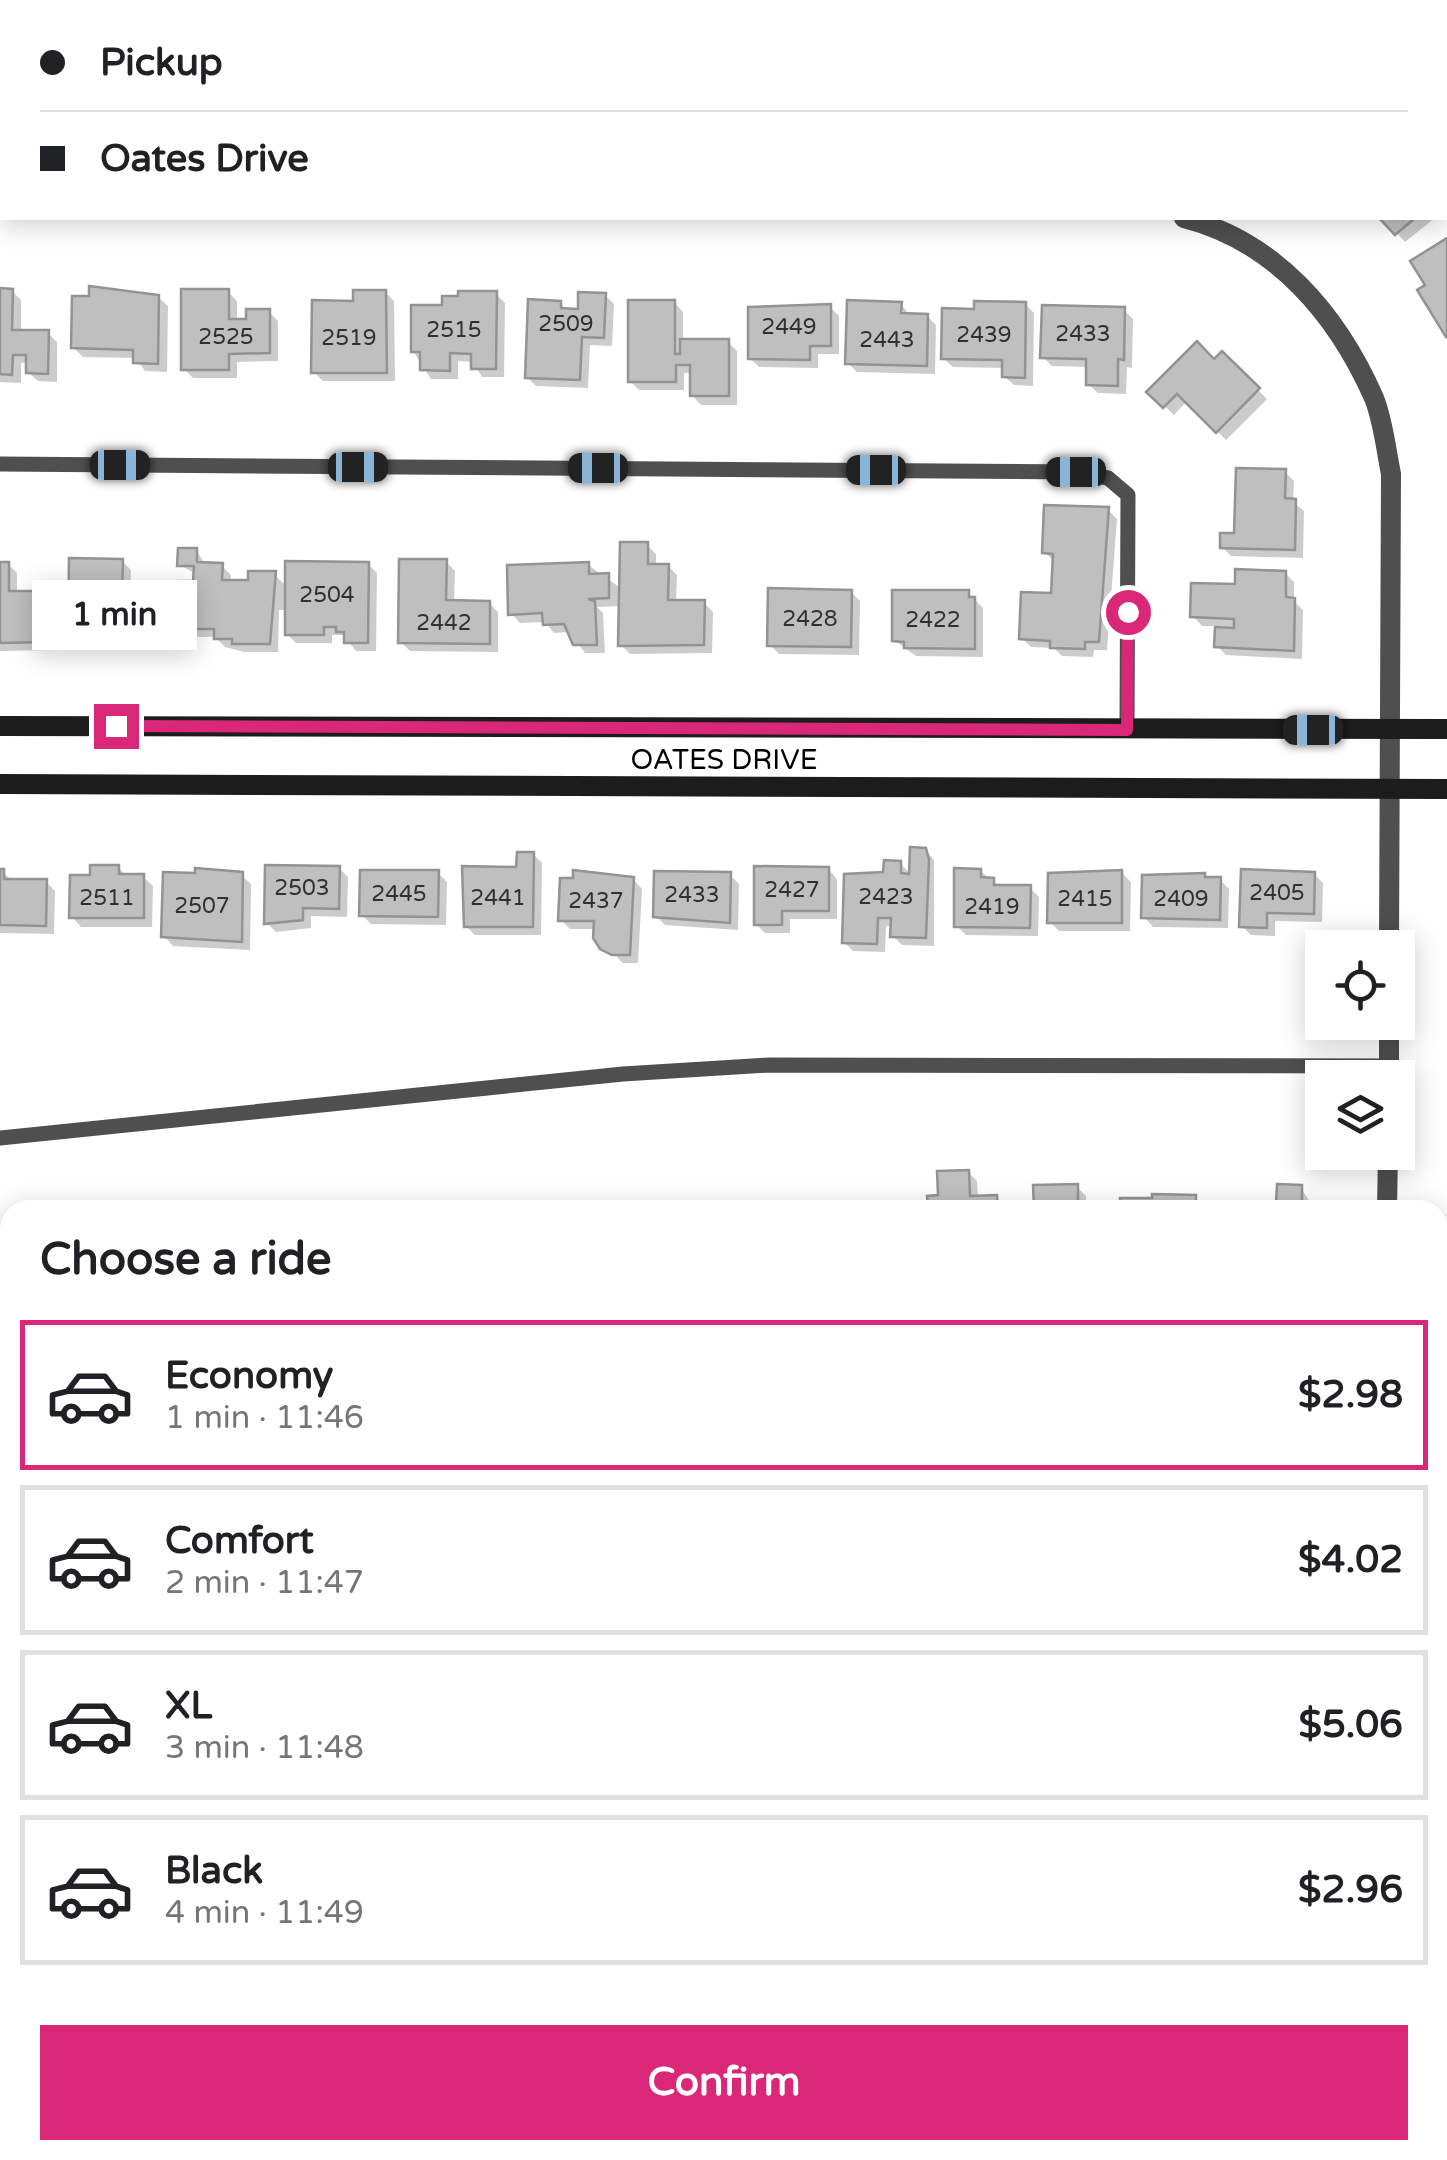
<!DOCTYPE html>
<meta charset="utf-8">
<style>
:root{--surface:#fff;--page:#f2f2f2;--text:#202124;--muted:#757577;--line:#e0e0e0;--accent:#db2777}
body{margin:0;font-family:"Varela Round",sans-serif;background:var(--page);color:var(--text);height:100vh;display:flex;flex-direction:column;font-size:38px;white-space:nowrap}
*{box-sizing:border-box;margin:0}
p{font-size:32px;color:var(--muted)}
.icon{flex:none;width:55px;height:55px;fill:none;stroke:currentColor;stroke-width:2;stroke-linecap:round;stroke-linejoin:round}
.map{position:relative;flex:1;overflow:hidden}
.details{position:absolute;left:0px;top:1200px;width:1448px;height:960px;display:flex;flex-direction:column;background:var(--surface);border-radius:30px 30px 0 0;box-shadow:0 5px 25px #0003}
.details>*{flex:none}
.guide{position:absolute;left:0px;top:0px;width:1448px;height:220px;box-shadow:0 5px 25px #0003;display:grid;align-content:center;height:220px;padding:0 40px;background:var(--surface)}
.controls{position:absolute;left:1305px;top:930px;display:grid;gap:20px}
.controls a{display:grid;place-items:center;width:110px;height:110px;border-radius:0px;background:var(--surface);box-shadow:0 5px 25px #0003;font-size:50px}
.end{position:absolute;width:45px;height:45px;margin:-22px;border:12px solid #db2777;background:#fff;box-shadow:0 0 0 5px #fff}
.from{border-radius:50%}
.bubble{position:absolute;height:70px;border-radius:0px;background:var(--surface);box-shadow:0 5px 25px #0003;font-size:32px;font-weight:800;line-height:70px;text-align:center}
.car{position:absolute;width:30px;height:60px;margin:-30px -15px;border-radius:12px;box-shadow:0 0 8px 2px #0007;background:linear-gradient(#222 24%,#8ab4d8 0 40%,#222 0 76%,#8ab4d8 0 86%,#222 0)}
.guide b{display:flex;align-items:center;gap:35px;height:95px;font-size:38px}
.guide b+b{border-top:2px solid var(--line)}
.guide i{width:25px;height:25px;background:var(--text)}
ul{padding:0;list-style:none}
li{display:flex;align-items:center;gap:30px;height:150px;margin:0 20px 15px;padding:0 20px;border:5px solid var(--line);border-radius:0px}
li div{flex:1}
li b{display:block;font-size:38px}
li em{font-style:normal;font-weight:800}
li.current{border-color:var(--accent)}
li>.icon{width:90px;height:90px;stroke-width:1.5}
h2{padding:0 40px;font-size:45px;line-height:120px}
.button{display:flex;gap:20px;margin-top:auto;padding:20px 40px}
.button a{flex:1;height:115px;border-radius:0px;background:var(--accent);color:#fff;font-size:40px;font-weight:800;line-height:115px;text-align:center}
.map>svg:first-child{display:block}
.shadow{fill:#0003}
.building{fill:#bfbfbf;stroke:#939393;stroke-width:2.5}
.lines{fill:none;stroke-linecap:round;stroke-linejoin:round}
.service{stroke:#4f4f4f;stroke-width:15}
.minor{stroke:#4f4f4f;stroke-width:20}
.secondary{stroke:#1c1c1c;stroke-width:20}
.route{stroke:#db2777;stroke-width:12}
.labels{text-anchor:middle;stroke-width:9;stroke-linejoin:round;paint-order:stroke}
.number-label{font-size:22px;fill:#303030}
.street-label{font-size:28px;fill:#000;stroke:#fff}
</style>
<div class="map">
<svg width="1447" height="2160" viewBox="0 0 1447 2160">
<rect width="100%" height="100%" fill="#fff"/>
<g class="shadow">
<polygon points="820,0 869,0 868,2 820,2"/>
<polygon points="1383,218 1435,218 1405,242"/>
<polygon points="0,291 12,291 21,300 21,332 48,333 57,342 57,382 38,381 28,372 29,363 21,363 21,383 0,382"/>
<polygon points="228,292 237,301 237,322 269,312 278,321 278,361 237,362 237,378 193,378 184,369"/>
<polygon points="385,292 394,301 395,381 323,381 314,372 356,303"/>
<polygon points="496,294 505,303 504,377 482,377 473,362 458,361 458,379 431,379 413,351 445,308"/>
<polygon points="605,295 614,304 612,346 590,345 588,388 536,386 527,377 560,303 568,311 580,311"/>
<polygon points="158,297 168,306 167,372 145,371 136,358 83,357 73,347"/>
<polygon points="674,302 683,312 683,342 728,342 737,351 737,405 701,405 692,395 692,373 684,373 684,390 639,390 630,381"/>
<polygon points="901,304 910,316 927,316 936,325 935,374 857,372 848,363"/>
<polygon points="1025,304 1034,313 1033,386 1014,385 1004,376 1005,368 953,367 943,358 976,311"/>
<polygon points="830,307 839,316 839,354 818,354 818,368 759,367 750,358"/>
<polygon points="1124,310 1133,319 1132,368 1127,367 1126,394 1098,393 1088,384 1089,367 1052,366 1043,357"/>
<polygon points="1222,354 1267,399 1226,440 1187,401 1174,415 1150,392"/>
<polygon points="1285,472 1294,481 1293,502 1304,511 1303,558 1231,556 1222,547 1236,536"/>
<polygon points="1108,510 1117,519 1107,650 1094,650 1093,657 1062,656 1054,648 1031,647 1022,638 1054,596 1054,562 1045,552"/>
<polygon points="647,545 656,554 656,566 668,566 677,575 676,602 704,603 713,612 712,653 630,654 621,645 621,606 597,607 603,613 605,653 585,653 570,632 554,633 545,622 520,623 511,613 588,565 622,589"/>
<polygon points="196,550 206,565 221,565 231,575 230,582 250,583 274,574 287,587 368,564 377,573 376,651 356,651 343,635 332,635 332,643 296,643 287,634 287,610 279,610 278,652 244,652 225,647 215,637 197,637 188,628 188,614 182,608 196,574 180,565"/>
<polygon points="122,561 131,570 130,601 139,601 149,610 148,650 80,642 70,633"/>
<polygon points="446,562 455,571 454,603 489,603 498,612 498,652 410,651 401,642"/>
<polygon points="0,564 8,564 17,573 17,593 42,594 52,603 51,650 0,651"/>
<polygon points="1285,573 1294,582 1294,601 1303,610 1302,659 1226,655 1217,646 1217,626 1202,626 1193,616 1238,586"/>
<polygon points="851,592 860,601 859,655 779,654 770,645"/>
<polygon points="968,593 983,608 983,657 916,656 894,640"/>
<polygon points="925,850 934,860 934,946 902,945 893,936 893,926 886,926 885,952 853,951 844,942 886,874 900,863 911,875"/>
<polygon points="533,854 542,863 541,935 475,935 466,926"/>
<polygon points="118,867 127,877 143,877 153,886 152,927 81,927 72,917 92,878"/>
<polygon points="339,868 348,877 347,917 311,916 311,928 276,932 267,923"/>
<polygon points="828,869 837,879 837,919 790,919 790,933 765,933 756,924"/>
<polygon points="0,871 14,881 46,882 55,891 54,934 0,933"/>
<polygon points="980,871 1001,887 1030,888 1039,897 1038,936 966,935 957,926"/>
<polygon points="438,873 447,882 446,925 371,924 362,915"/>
<polygon points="1122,873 1131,882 1130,931 1059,931 1050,922"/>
<polygon points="1314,874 1323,883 1322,922 1275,921 1275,936 1251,935 1242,926"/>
<polygon points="241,875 251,884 250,950 173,946 164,936"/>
<polygon points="730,875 739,884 738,930 665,925 656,916"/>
<polygon points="1204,875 1220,880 1229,889 1228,928 1153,927 1144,917"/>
<polygon points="633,879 642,889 638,963 623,963 596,937 596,929 570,929 561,920"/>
<polygon points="968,1172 977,1181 978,1198 996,1197 1005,1210 931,1210"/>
<polygon points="1077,1187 1086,1196 1086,1210 1036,1210"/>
<polygon points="1301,1188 1315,1210 1243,1210 1278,1206"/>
<polygon points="1195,1197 1204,1210 1122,1210"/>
<polygon points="10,1331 10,1393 9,1393 0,1387 0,1334"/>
<polygon points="10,1580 10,1635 0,1637 0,1583"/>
<polygon points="0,1876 10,1895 10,1947 0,1949"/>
<polygon points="3,2125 10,2133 10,2150 16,2150 18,2160 0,2160"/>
<polygon points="39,2150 121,2150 122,2153 94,2160 41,2160"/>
</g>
<g class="building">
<rect x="0" y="30" width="2" height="83"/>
<polygon points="1379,218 1415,218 1395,235"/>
<polygon points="1447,238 1447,336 1446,337 1417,290 1425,285 1410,261"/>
<polygon points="89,286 159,295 158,364 133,363 133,350 71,348 72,296 89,296"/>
<polygon points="0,288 13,289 12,330 49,330 48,374 26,373 26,355 13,355 12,375 0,374"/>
<polygon points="181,289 229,289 229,319 246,319 246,309 270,309 270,353 229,354 229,370 181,370"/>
<polygon points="353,290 386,290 387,373 311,373 312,300 353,301"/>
<polygon points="458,291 497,291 496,369 471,369 471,354 450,353 450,371 420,370 420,352 411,352 411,305 442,305 442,296 458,296"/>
<polygon points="578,292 606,293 604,338 582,337 580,380 525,378 528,299 561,301 561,308 578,309"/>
<polygon points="628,300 675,300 675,354 680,354 680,339 729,339 729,396 690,396 690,365 676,365 676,382 628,382"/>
<polygon points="847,300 902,302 901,313 928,314 927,366 845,364"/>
<polygon points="974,301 1026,302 1025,378 1002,377 1002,360 941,359 942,308 974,309"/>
<polygon points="831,304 831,346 810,346 810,360 748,359 748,307"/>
<polygon points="1042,305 1125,307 1124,360 1118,359 1118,386 1086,385 1086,359 1040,358"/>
<polygon points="1197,341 1214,359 1222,351 1260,388 1216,433 1177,394 1163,408 1146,392"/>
<polygon points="1236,468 1286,469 1285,498 1296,499 1295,550 1220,548 1220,533 1234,533"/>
<polygon points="1044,505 1109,507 1099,642 1085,642 1085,649 1050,648 1050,641 1019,639 1021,592 1051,593 1053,554 1042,553"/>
<polygon points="620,542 648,542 648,564 669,564 668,600 705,600 704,645 618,646"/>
<polygon points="178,548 197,548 197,562 223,563 222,580 248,580 248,571 276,571 270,644 232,644 232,639 214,639 214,629 185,629 186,609 179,609 179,581 193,581 194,566 177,566"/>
<polygon points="69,558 123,559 122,598 140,599 139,642 108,642 108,635 68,634"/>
<polygon points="399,559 447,559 446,600 490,601 490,644 398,643"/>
<polygon points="285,561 369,562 368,643 344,643 344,632 336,632 336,627 324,627 324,635 285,635"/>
<polygon points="0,562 9,562 9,591 43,591 43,642 0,643"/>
<polygon points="589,562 589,574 609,573 609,598 588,599 595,601 597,645 573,645 564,624 543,625 542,613 508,615 507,565"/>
<polygon points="1235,569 1286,571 1286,597 1295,598 1294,651 1214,647 1215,627 1234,628 1234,619 1190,617 1191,583 1235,584"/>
<polygon points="768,588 852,590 851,647 767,646"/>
<polygon points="892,590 969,590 969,597 975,597 975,649 904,648 904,642 892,641"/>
<polygon points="910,847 926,848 929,860 926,938 890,937 891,918 878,918 877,944 842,943 844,874 883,872 884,860 901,861 901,873 909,874"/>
<polygon points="517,852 534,852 533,927 464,927 462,866 516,867"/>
<polygon points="90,865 119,865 119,874 144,874 144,918 69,918 70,875 90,875"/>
<polygon points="265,865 340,866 339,909 303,908 303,920 264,924"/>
<polygon points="754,866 829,867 829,911 782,911 782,925 754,925"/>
<polygon points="195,868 243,872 242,942 161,937 163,872 195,873"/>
<polygon points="954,868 981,869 981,877 994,878 994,885 1031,885 1030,928 954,927"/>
<polygon points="0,869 4,869 4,879 47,879 46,926 0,925"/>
<polygon points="1241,869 1315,872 1314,914 1267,913 1267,928 1239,927"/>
<polygon points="360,870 439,870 438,917 359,916"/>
<polygon points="573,870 634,877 630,955 612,955 600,949 593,938 594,921 558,921 560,878 573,878"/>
<polygon points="1122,870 1122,923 1047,923 1048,873"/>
<polygon points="654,871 731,872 730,923 653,917"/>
<polygon points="1205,873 1205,877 1221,877 1220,920 1141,918 1142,875"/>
<polygon points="969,1170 970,1196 997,1195 998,1210 928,1210 927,1196 938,1195 937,1171"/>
<polygon points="1078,1184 1078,1210 1034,1210 1033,1185"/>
<polygon points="1277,1184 1302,1185 1302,1205 1314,1205 1313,1210 1240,1210 1241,1202 1276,1203"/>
<polygon points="1152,1194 1196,1195 1196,1210 1120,1210 1120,1198 1152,1198"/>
<polygon points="897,1202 897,1210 827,1210 827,1206"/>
<polygon points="10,1329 10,1389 8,1382 0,1385 0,1331"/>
<polygon points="10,1576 10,1624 0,1627 0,1578"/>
<polygon points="1440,1769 1447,1769 1447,1800 1439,1800"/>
<polygon points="0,1887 2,1894 10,1892 10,1936 0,1938"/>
<polygon points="3,2122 10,2150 12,2160 0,2160"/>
<polygon points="36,2150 91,2150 52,2160 38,2160"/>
</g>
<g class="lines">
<g class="service">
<polyline points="1355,0 1361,2"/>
<polyline points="1445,55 1447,56"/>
<polyline points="0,464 1075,472 1108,478 1128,495 1127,729"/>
<polyline points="0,1138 623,1074 769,1065 1389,1066"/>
<polyline points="0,1761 10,1758"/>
<polyline points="1438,2145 1447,2146"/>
<polyline points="841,2160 961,2150"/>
</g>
<g class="minor">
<polyline points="741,0 741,2"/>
<polyline points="0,197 2,197"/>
<path d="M1184,218C1275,241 1337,314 1374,398C1383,420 1386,449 1391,474L1389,948"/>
<polyline points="1389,1078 1389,1022"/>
<polyline points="1387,1210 1388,1152"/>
<polyline points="0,1482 10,1480"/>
<polyline points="1438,1874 1447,1875"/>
<polyline points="0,2029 10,2026"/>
<polyline points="1383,2160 1383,2150"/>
</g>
<g class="secondary">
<polyline points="0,726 1447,729"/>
<polyline points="0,784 1447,789"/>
</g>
</g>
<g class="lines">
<polyline class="route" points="116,726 1127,730 1128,612"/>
</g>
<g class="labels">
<g class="number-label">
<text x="566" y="331">2509</text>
<text x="789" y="334">2449</text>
<text x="454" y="337">2515</text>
<text x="1083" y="341">2433</text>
<text x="984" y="342">2439</text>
<text x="226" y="344">2525</text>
<text x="349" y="345">2519</text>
<text x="887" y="347">2443</text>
<text x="327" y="602">2504</text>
<text x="810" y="626">2428</text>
<text x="933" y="627">2422</text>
<text x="444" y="630">2442</text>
<text x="302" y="895">2503</text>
<text x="792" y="897">2427</text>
<text x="1277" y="900">2405</text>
<text x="399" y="901">2445</text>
<text x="692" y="902">2433</text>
<text x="886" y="904">2423</text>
<text x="107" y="905">2511</text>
<text x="498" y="905">2441</text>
<text x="1085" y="906">2415</text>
<text x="1181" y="906">2409</text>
<text x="596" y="908">2437</text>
<text x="202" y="913">2507</text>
<text x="992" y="914">2419</text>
</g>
<g class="street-label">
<text x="724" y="769">OATES DRIVE</text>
</g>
</g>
</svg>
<div class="controls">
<a><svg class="icon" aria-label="locate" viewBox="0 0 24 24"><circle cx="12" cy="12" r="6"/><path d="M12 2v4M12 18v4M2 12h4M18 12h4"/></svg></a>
<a><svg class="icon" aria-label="layers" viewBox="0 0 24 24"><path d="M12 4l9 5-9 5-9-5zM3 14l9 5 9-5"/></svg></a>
</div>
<i class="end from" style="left:1128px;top:612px"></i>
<i class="end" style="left:116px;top:726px"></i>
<div class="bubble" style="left:32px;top:580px;width:165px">1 min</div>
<i class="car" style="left:120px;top:465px;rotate:90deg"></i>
<i class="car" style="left:358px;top:467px;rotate:90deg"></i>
<i class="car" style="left:598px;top:468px;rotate:270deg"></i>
<i class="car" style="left:876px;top:470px;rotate:270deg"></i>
<i class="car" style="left:1076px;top:472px;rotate:270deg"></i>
<i class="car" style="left:1313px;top:730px;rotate:270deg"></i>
<div class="guide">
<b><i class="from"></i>Pickup</b>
<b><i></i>Oates Drive</b>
</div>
<section class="details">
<h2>Choose a ride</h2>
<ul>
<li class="current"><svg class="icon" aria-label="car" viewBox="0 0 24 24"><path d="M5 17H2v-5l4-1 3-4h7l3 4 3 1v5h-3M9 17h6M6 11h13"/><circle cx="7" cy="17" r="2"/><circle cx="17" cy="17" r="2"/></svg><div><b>Economy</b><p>1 min · 11:46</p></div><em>$2.98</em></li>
<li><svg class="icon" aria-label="car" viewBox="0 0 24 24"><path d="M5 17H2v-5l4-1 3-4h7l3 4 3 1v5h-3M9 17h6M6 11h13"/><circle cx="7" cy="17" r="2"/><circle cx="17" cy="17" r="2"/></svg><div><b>Comfort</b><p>2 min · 11:47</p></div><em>$4.02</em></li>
<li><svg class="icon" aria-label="car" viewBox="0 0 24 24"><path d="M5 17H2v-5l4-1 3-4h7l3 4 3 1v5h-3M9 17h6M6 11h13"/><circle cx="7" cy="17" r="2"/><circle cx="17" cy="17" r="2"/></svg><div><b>XL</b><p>3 min · 11:48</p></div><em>$5.06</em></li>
<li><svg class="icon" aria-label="car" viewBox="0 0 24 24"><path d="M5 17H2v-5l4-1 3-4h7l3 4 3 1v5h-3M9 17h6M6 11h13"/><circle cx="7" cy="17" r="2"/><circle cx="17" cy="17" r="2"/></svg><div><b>Black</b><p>4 min · 11:49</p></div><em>$2.96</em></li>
</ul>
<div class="button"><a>Confirm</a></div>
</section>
</div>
